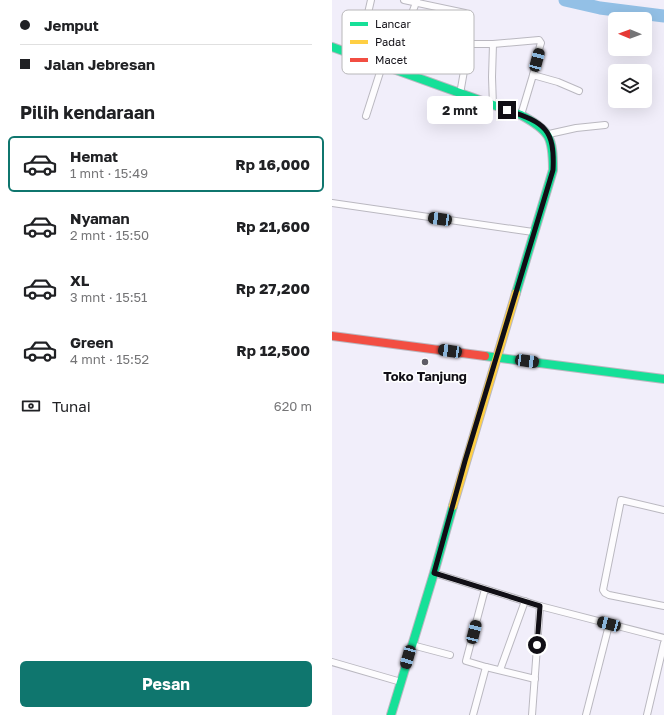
<!DOCTYPE html>
<html lang="id">
<meta charset="utf-8">
<style>
:root{--surface:#fff;--page:#f6f6f6;--text:#202124;--muted:#757577;--line:#e0e0e0;--accent:#0f766e}
body{margin:0;font-family:"Golos Text",sans-serif;background:var(--page);color:var(--text);height:100vh;display:flex;flex-direction:column;font-size:15px;white-space:nowrap}
*{box-sizing:border-box;margin:0}
p{font-size:13px;color:var(--muted)}
.icon{flex:none;width:22px;height:22px;fill:none;stroke:currentColor;stroke-width:2;stroke-linecap:round;stroke-linejoin:round}
.map{position:relative;flex:1;overflow:hidden}
.details{display:flex;flex-direction:column;background:var(--surface);width:332px}
.details>*{flex:none}
.hud{display:grid;align-content:center;height:88px;padding:0 20px;background:var(--surface)}
.needle{width:26px;rotate:271deg}
.controls{position:absolute;left:276px;top:12px;display:grid;gap:8px}
.controls a{display:grid;place-items:center;width:44px;height:44px;border-radius:6px;background:var(--surface);box-shadow:0 4px 16px #0002;font-size:20px}
.end{position:absolute;width:18px;height:18px;margin:-9px;border:5px solid #110f16;background:#fff;box-shadow:0 0 0 2px #fff}
.from{border-radius:50%}
.bubble{position:absolute;height:28px;border-radius:6px;background:var(--surface);box-shadow:0 4px 16px #0002;font-size:13px;font-weight:700;line-height:28px;text-align:center}
.car{position:absolute;width:12px;height:24px;margin:-12px -6px;border-radius:5px;box-shadow:0 0 3px 1px #0007;background:linear-gradient(#222 24%,#8ab4d8 0 40%,#222 0 76%,#8ab4d8 0 86%,#222 0)}
.hud b{display:flex;align-items:center;gap:14px;height:38px;font-size:15px}
.hud b+b{border-top:1px solid var(--line)}
.hud i{width:10px;height:10px;background:var(--text)}
ul{padding:0;list-style:none}
li{display:flex;align-items:center;gap:12px;height:56px;margin:0 8px 6px;padding:0 12px;border:2px solid transparent;border-radius:6px}
li div{flex:1}
li b{display:block;font-size:15px}
li em{font-style:normal;font-weight:700}
li.active{border-color:var(--accent)}
li>.icon{width:36px;height:36px;stroke-width:1.5}
h2{padding:0 20px;font-size:18px;line-height:48px}
.pay{display:flex;align-items:center;gap:10px;height:44px;padding:0 20px;font-size:15px}
.pay p{margin-inline-start:auto}
.button{display:flex;gap:8px;margin-top:auto;padding:8px 20px}
.button a{flex:1;height:46px;border-radius:6px;background:var(--accent);color:#fff;font-size:16px;font-weight:700;line-height:46px;text-align:center}
main{display:flex;flex:1;min-height:0}
.map>svg:first-child{display:block}
.lines{fill:none;stroke-linecap:round;stroke-linejoin:round}
.river{stroke:#93c0e6;stroke-width:13}
.street-casing{stroke:#bab8c0;stroke-width:8}
.fast-casing{stroke:#bab8c0;stroke-width:10}
.slow-casing{stroke:#bab8c0;stroke-width:10}
.jam-casing{stroke:#bab8c0;stroke-width:10}
.street{stroke:#fdfcfe;stroke-width:6}
.fast{stroke:#16e098;stroke-width:8}
.slow{stroke:#ffcf43;stroke-width:8}
.jam{stroke:#f24e42;stroke-width:8}
.route{stroke:#110f16;stroke-width:5}
.poi-dot{fill:#5f5d66;stroke:#fff;stroke-width:1.5}
.labels{text-anchor:middle;stroke-width:3;stroke-linejoin:round;paint-order:stroke}
.poi-label{font-size:13px;font-weight:bold;fill:#110f16;stroke:#fff}
.key{fill:#fff;stroke:#b8b7b9;stroke-width:1}
.key-label{font-size:11px;fill:#110f16}
</style>
<main>
<section class="details">
<div class="hud">
<b><i class="from"></i>Jemput</b>
<b><i></i>Jalan Jebresan</b>
</div>
<h2>Pilih kendaraan</h2>
<ul>
<li class="active"><svg class="icon" aria-label="car" viewBox="0 0 24 24"><path d="M5 17H2v-5l4-1 3-4h7l3 4 3 1v5h-3M9 17h6M6 11h13"/><circle cx="7" cy="17" r="2"/><circle cx="17" cy="17" r="2"/></svg><div><b>Hemat</b><p>1 mnt · 15:49</p></div><em>Rp 16,000</em></li>
<li><svg class="icon" aria-label="car" viewBox="0 0 24 24"><path d="M5 17H2v-5l4-1 3-4h7l3 4 3 1v5h-3M9 17h6M6 11h13"/><circle cx="7" cy="17" r="2"/><circle cx="17" cy="17" r="2"/></svg><div><b>Nyaman</b><p>2 mnt · 15:50</p></div><em>Rp 21,600</em></li>
<li><svg class="icon" aria-label="car" viewBox="0 0 24 24"><path d="M5 17H2v-5l4-1 3-4h7l3 4 3 1v5h-3M9 17h6M6 11h13"/><circle cx="7" cy="17" r="2"/><circle cx="17" cy="17" r="2"/></svg><div><b>XL</b><p>3 mnt · 15:51</p></div><em>Rp 27,200</em></li>
<li><svg class="icon" aria-label="car" viewBox="0 0 24 24"><path d="M5 17H2v-5l4-1 3-4h7l3 4 3 1v5h-3M9 17h6M6 11h13"/><circle cx="7" cy="17" r="2"/><circle cx="17" cy="17" r="2"/></svg><div><b>Green</b><p>4 mnt · 15:52</p></div><em>Rp 12,500</em></li>
</ul>
<div class="pay"><svg class="icon" aria-label="cash" viewBox="0 0 24 24"><path d="M3 7h18v10H3z"/><circle cx="12" cy="12" r="2"/></svg>Tunai<p>620 m</p></div>
<div class="button"><a>Pesan</a></div>
</section>
<div class="map">
<svg width="332" height="715" viewBox="0 0 332 715">
<rect width="100%" height="100%" fill="#f1eefa"/>
<g class="lines">
<polyline class="river" points="233,0 268,8 332,16"/>
<defs>
<g id="street">
<path d="M72,0L133,13C135,14 136,14 137,17C141,25 130,82 128,94"/>
<polyline points="136,44 161,44 207,40 209,43 208,46 201,75"/>
<polyline points="161,44 160,77 161,106"/>
<polyline points="26,57 39,0"/>
<polyline points="59,69 85,0"/>
<polyline points="189,115 201,75 226,82 247,91"/>
<polyline points="34,116 50,66"/>
<polyline points="217,134 244,128 273,125"/>
<polyline points="0,203 201,232"/>
<polyline points="332,510 289,500 271,590 273,593 277,595 332,606"/>
<polyline points="102,573 208,606 332,638"/>
<polyline points="153,589 134,661 154,667"/>
<polyline points="80,645 118,655"/>
<polyline points="0,662 69,682"/>
<polyline points="168,670 193,601"/>
<polyline points="141,715 154,667 203,679"/>
<polyline points="200,715 208,606"/>
<polyline points="254,715 277,625"/>
<polyline points="315,715 332,643"/>
</g>
<g id="fast">
<path d="M0,47L189,115C218,131 221,137 221,170L184,293"/>
<polyline points="153,356 332,379"/>
<polyline points="59,715 102,573 121,506"/>
</g>
<polyline id="slow" points="121,506 184,293"/>
<polyline id="jam" points="0,336 153,356"/>
</defs>
<use href="#street" class="street-casing"/>
<use href="#fast" class="fast-casing"/>
<use href="#slow" class="slow-casing"/>
<use href="#jam" class="jam-casing"/>
<use href="#street" class="street"/>
<use href="#fast" class="fast"/>
<use href="#slow" class="slow"/>
<use href="#jam" class="jam"/>
</g>
<g class="lines">
<path class="route" d="M175,110C213,123 223,129 221,170L133,461L102,573L208,606L205,645"/>
</g>
<circle class="poi-dot" cx="93" cy="362" r="4"/>
<g class="labels">
<g class="poi-label">
<text x="93" y="381">Toko Tanjung</text>
</g>
</g>
<rect x="10" y="10" width="132" height="64" rx="6" class="key"/>
<rect x="18" y="22" width="18" height="4" fill="#16e098"/>
<rect x="18" y="40" width="18" height="4" fill="#ffcf43"/>
<rect x="18" y="58" width="18" height="4" fill="#f24e42"/>
<g class="key-label">
<text x="43" y="28">Lancar</text>
<text x="43" y="46">Padat</text>
<text x="43" y="64">Macet</text>
</g>
</svg>
<div class="controls">
<a><svg class="needle" viewBox="-14 -14 28 28"><path d="M0-13l5 13h-10z" fill="#e53935"/><path d="M0 13l5-13h-10z" fill="#757577"/></svg></a>
<a><svg class="icon" aria-label="layers" viewBox="0 0 24 24"><path d="M12 4l9 5-9 5-9-5zM3 14l9 5 9-5"/></svg></a>
</div>
<i class="end from" style="left:205px;top:645px"></i>
<i class="end" style="left:175px;top:110px"></i>
<div class="bubble" style="left:95px;top:96px;width:66px">2 mnt</div>
<i class="car" style="left:205px;top:60px;rotate:15deg"></i>
<i class="car" style="left:108px;top:219px;rotate:278deg"></i>
<i class="car" style="left:118px;top:351px;rotate:278deg"></i>
<i class="car" style="left:195px;top:361px;rotate:98deg"></i>
<i class="car" style="left:277px;top:624px;rotate:285deg"></i>
<i class="car" style="left:142px;top:632px;rotate:14deg"></i>
<i class="car" style="left:76px;top:657px;rotate:196deg"></i>
</div>
</main>
